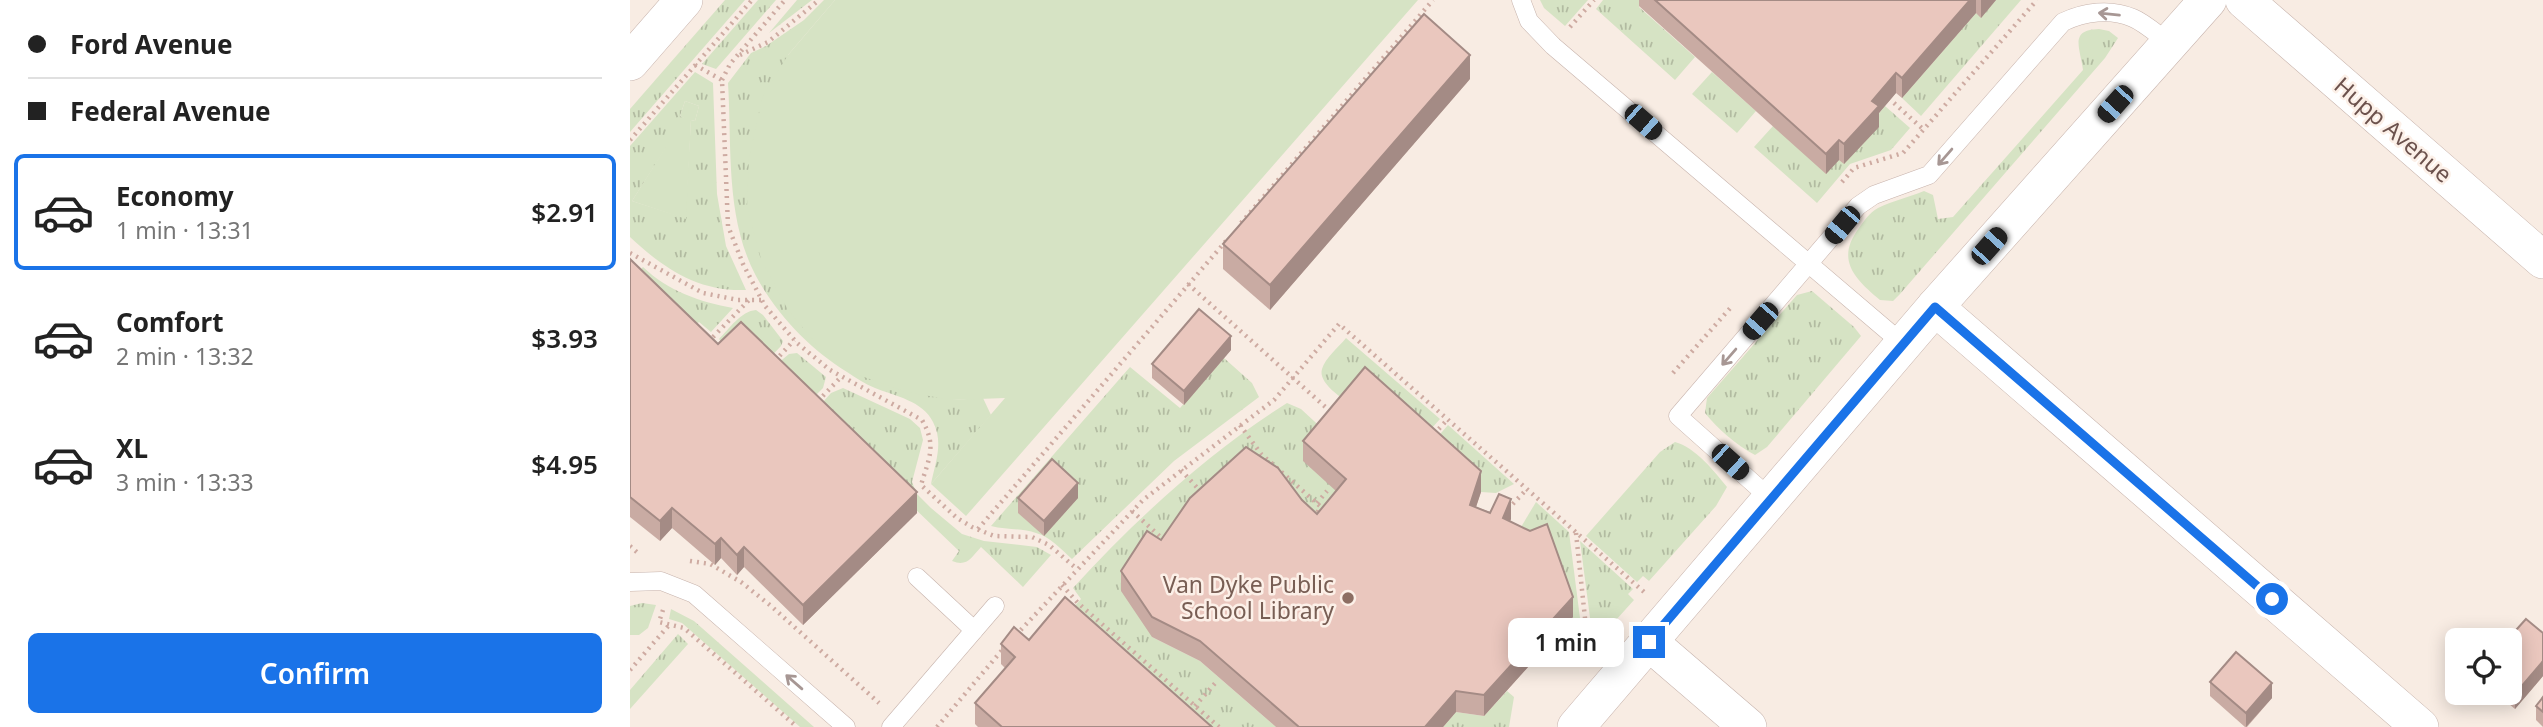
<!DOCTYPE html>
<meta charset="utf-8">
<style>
:root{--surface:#fff;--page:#f2f2f2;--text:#222;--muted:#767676;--line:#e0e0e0;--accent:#1a73e8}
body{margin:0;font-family:"Noto Sans",sans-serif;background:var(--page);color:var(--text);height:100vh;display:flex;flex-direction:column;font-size:26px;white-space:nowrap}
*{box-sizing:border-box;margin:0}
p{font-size:23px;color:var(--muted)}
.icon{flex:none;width:38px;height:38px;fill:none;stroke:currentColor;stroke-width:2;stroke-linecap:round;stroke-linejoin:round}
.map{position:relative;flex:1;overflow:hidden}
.drawer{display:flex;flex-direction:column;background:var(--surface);width:630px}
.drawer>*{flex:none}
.top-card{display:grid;align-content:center;height:154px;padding:0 28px;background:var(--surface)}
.controls{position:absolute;left:1815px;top:628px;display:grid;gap:14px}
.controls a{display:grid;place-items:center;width:77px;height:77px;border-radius:10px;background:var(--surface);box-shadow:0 4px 18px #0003;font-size:35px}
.end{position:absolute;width:32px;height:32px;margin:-16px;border:9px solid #1a73e8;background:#fff;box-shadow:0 0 0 4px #fff}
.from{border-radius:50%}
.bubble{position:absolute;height:49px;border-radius:10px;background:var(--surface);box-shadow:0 4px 18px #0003;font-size:23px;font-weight:600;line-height:49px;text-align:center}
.car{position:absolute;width:21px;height:42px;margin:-21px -10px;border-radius:9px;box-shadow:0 0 5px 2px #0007;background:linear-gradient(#222 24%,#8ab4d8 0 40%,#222 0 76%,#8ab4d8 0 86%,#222 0)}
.top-card b{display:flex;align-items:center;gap:24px;height:66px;font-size:26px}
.top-card b+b{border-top:2px solid var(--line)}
.top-card i{width:18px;height:18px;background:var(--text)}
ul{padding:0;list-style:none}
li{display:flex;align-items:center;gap:21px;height:116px;margin:0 14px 10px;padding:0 14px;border:4px solid transparent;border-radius:10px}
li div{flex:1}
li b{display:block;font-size:26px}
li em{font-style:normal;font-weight:600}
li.current{border-color:var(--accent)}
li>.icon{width:63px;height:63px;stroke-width:1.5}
.primary-button{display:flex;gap:14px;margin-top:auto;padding:14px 28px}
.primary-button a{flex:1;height:80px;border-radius:10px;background:var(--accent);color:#fff;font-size:28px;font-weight:600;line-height:80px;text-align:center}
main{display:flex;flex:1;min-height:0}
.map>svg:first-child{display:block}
.grass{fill:url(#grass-tufts);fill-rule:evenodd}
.garden{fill:#d6e3c4}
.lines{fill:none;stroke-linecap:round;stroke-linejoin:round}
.service-casing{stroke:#c7b3ac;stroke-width:19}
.minor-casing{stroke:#c7b3ac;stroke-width:38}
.path{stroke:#ceaba2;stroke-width:4.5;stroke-dasharray:2 5;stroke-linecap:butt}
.service{stroke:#fff;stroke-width:18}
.minor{stroke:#fff;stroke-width:37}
.wall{fill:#c9aba3}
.shaded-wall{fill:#a48b85}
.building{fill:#eac7be;stroke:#a48b85;stroke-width:2}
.oneway{stroke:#a79794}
.route{stroke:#1a73e8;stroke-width:9}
.education-dot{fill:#8d6e63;stroke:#fcf0e8;stroke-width:2.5}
.labels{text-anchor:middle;stroke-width:5;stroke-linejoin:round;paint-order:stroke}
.street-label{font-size:23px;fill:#6c524d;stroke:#fcf0e8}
.education-label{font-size:23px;fill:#785e54;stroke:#fcf0e8;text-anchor:end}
</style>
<main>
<section class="drawer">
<div class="top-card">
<b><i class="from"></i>Ford Avenue</b>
<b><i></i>Federal Avenue</b>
</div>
<ul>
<li class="current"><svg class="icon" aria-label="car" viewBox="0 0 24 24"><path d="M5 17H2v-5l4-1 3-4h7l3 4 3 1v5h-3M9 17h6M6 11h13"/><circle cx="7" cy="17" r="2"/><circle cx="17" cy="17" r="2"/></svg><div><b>Economy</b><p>1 min · 13:31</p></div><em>$2.91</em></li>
<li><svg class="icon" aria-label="car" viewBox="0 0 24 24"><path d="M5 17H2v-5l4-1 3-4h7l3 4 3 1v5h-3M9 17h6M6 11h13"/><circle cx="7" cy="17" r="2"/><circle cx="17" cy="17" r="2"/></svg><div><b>Comfort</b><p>2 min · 13:32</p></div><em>$3.93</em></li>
<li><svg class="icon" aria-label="car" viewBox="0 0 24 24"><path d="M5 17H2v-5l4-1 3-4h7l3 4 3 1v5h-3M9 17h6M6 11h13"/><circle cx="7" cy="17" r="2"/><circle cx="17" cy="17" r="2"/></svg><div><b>XL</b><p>3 min · 13:33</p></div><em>$4.95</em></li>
</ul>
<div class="primary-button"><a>Confirm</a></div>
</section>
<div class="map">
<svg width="1913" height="727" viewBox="0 0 1913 727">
<defs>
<pattern id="grass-tufts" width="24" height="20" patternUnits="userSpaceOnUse" patternTransform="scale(1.75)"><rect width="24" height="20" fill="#d6e3c4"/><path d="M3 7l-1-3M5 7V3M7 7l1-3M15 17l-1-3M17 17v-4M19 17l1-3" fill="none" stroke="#b2bba1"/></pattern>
</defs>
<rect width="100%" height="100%" fill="#f8ece3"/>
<g class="grass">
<polygon points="95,0 115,0 0,132 0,109"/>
<polygon points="128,0 146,0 86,69 72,64"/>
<polygon points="167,0 182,0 139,33"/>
<path d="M194,0H205L158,55L322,400L353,398L361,415L301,484C305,463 314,443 303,422C293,401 265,396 245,388C235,384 226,378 217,372C180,349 147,315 126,276C95,218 102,146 98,83L121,53L136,46L174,20Z"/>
<polygon points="910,0 958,0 935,26 914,8"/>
<polygon points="973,0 1010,0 1009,7 1065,57 1045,80 966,9"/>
<polygon points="1366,0 1391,0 1291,116 1272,98 1346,13"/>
<path d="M1469,29L1479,31L1488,38L1475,58L1270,294L1263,301L1250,300C1225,279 1205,260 1229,228C1234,221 1239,213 1248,208C1262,201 1279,197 1294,191L1303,195L1308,219L1323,217L1453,70C1450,47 1439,30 1469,29Z"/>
<path d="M65,72L83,83L87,194L96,246L116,290C69,292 34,269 0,237V146ZM55,101L69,106L65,121L61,120L55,218L2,201L55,118L50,116Z"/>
<polygon points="1082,72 1126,111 1107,133 1062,94"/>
<polygon points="1255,106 1280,128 1261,150 1220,164 1187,203 1124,147 1143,126 1242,122"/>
<path d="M13,267C38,291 70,302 103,308L81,332L69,322L59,332L2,278Z"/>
<path d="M1182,291L1224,327L1231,336L1137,447L1125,455C1106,445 1088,429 1075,413L1077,398L1167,295Z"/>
<path d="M126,310L133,315L153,341L151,346L134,364L99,350L89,339C99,329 111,311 126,310Z"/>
<path d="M716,338L810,419L792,439C773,430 684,395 692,369C695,358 709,347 716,338Z"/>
<polygon points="167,353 196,377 193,388 176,405 147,364 159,354"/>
<path d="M594,358L622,383L629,397L544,461L442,559C431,549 420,537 406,533C393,528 376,530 361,526L500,367L550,408Z"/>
<path d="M213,388L280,419L290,428L293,440L282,482L287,494L301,508L332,534L354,541L407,547L421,555L393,587L351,547C341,558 337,567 322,561L329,551L184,412L201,393Z"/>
<path d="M657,403L671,409L697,433L716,499L522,637L570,661L646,727H559L435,617L451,599L443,588C505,520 579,452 657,403Z"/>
<polygon points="818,425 884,484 866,493 851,492 800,446"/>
<path d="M1045,442C1065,447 1085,472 1097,487L1086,506L1019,581L1013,576L1007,582L956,536L1030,452Z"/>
<polygon points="906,502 939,532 951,626 935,641 928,634 882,542"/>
<polygon points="950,541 1003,589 998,594 1004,600 977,630 962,633"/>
<polygon points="12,603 26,605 18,628 9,635 0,635 0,606"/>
<polygon points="41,609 64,621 184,727 170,727 52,623 39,619"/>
<polygon points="48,634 58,644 0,709 0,690"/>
<polygon points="877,691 884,697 879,727 813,727 826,712 854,716"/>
</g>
<g class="garden">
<polygon points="205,0 788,0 336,516 301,484 375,398 322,400 276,392 223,373 189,347 158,310 131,259 117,207 119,157 133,96 158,55"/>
<polygon points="55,101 69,106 65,121 61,120 56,219 2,201 54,118 50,116"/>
</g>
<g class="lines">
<defs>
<g id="service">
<polyline points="891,0 899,21 923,46 1273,344"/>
<path d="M1141,499L1048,416L1228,206L1244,195L1299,175L1433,22C1454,12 1480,8 1503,18C1515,23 1528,35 1539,43"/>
<polyline points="287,577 344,630"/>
<polyline points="0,582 31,581 64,594 216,727"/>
<polyline points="261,727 365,606"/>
</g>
<g id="minor">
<polyline points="1614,0 1913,260"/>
<polyline points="0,62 54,0"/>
<polyline points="1305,307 1790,727"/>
<polyline points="1019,642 1118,727"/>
<polyline points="946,727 1305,307 1578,0"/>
</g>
</defs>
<use href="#service" class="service-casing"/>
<use href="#minor" class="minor-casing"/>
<g class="path">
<polyline points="940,27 964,0"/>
<polyline points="110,55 138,42 189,0"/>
<path d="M65,65L92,80L98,226L113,264L135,306L167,343L200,370L292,420C307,446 299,458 291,485L327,518L342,527L364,536L402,537L419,545L447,569"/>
<polyline points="92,80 100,64 155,0"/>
<polyline points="1264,103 1294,130"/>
<polyline points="0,140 122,0"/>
<polyline points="1212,182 1224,168 1273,153 1407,0"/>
<polyline points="611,223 803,0"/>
<polyline points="0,253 73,293 108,300 131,300"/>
<polyline points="558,284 701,412"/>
<polyline points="83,337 119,300"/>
<polyline points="145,361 164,340"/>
<polyline points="1043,373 1102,306"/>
<polyline points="188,401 212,376"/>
<polyline points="610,425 631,454 690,506 686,516"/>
<polyline points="804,434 818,419"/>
<polyline points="551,470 571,492"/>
<polyline points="687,503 697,491"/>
<polyline points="878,509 897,489"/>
<polyline points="502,511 535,541"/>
<polyline points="348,529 596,241"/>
<polyline points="946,533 959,656"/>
<polyline points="0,546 9,554"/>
<polyline points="60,561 80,564 111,582 141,606 249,703"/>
<polyline points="432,585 448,603 589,727"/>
<polyline points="33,610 29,622 54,628 167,727"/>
<polyline points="386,635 513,500 644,400 709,324 1014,592"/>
<polyline points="0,670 40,624"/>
<polyline points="565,706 587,681"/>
<polyline points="307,727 373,649"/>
</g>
<use href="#service" class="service"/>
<use href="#minor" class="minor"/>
</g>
<g class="wall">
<polygon points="1009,0 1366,0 1351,18 1346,13 1272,98 1266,93 1249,113 1249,127 1214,164 1209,160 1196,174 1009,6"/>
<polygon points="840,79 640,310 593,269 593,244"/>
<polygon points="0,259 88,344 287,513 173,625 114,567 107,575 91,558 85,565 42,528 30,541 0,517"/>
<polygon points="601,350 554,405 522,378 522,364"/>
<polygon points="673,441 851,492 846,507 881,519 880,521 943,617 854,716 826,712 813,727 646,727 570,661 522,637 491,591 491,571 531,540 672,500 687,514 706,491 673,461"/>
<polygon points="388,498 448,498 414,536 388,513"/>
<polygon points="1913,633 1913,676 1885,709 1866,693 1880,693 1880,640"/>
<polygon points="399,640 582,727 348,727 345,724 345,703 375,668 371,664 371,644"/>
<polygon points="1580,682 1642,698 1617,727 1615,727 1580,696"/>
<polygon points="1913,697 1913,727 1906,720 1906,706"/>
</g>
<g class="shaded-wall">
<polygon points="1340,0 1346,0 1346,13 1272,98 1272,78"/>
<polygon points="1351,0 1366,0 1351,18"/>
<polygon points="840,55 840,79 640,310 640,285"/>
<polygon points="1266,73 1266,93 1249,113 1249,127 1214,164 1214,144 1242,101"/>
<polygon points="1209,140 1209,160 1196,174 1196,154"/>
<polygon points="601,336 601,350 554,405 554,391"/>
<polygon points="851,471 851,492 840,525 840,505"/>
<polygon points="448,483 448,498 414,536 414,521"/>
<polygon points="287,492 287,513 173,625 173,605"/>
<polygon points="881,499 881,519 873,538 873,518"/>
<polygon points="42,508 42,528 30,541 30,521"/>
<polygon points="91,538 91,558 85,565 85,544"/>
<polygon points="114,547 114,567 107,575 107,555"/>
<polygon points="943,597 943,617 854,716 854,695"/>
<polygon points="1913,661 1913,676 1885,709 1885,694"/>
<polygon points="1642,683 1642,698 1616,727 1616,713"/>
<polygon points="826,691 826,712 813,727 795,727"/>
</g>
<g class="building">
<polygon points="1025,0 1340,0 1272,78 1266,73 1242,101 1249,106 1214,144 1209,140 1196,154"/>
<polygon points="794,14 840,55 640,285 593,244"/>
<polygon points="0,259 88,344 111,322 287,492 173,605 114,547 107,555 91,538 85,544 42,508 30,521 0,497"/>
<polygon points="569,309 601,336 554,391 522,364"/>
<polygon points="735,367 851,471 840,505 860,513 869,494 881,499 873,518 900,531 917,524 943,597 854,695 826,691 795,727 669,727 570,641 522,617 491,571 517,531 531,540 560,498 616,447 648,468 672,500 687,514 716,479 673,441"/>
<polygon points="422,459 448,483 414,521 388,498"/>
<polygon points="435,597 582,727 372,727 345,703 385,657 371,644 384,627 399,640"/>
<polygon points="1896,619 1913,633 1913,661 1885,694 1880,690 1880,640 1877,640"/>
<polygon points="1606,652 1642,683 1616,713 1580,682"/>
<polygon points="1913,697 1913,712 1906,706"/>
</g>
<defs><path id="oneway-shaft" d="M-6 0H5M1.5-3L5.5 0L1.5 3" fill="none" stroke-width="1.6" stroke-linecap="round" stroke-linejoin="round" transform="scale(1.75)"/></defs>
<g class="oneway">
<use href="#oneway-shaft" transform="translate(1479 14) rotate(-174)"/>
<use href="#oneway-shaft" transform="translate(1315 157) rotate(131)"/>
<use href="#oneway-shaft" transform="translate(1099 357) rotate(131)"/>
<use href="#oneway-shaft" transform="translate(164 682) rotate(-139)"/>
</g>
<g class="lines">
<polyline class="route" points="1019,642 1305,307 1642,599"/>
</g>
<circle class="education-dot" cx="718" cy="598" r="7"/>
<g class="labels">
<g class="street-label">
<text transform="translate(1763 130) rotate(41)" y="8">Hupp Avenue</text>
</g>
<g class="education-label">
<text x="704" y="593">Van Dyke Public<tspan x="704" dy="26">School Library</tspan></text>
</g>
</g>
</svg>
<div class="controls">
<a><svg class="icon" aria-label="locate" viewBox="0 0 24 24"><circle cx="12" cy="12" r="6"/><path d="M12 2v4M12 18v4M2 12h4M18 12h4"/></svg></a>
</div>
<i class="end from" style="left:1642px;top:599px"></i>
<i class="end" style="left:1019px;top:642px"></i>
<div class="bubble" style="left:878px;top:618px;width:116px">1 min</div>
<i class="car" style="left:1485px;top:104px;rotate:222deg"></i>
<i class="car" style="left:1013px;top:122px;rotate:131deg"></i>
<i class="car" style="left:1212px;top:225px;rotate:220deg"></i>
<i class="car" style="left:1359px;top:246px;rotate:42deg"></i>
<i class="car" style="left:1130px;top:321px;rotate:221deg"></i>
<i class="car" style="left:1100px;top:462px;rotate:132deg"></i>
</div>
</main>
